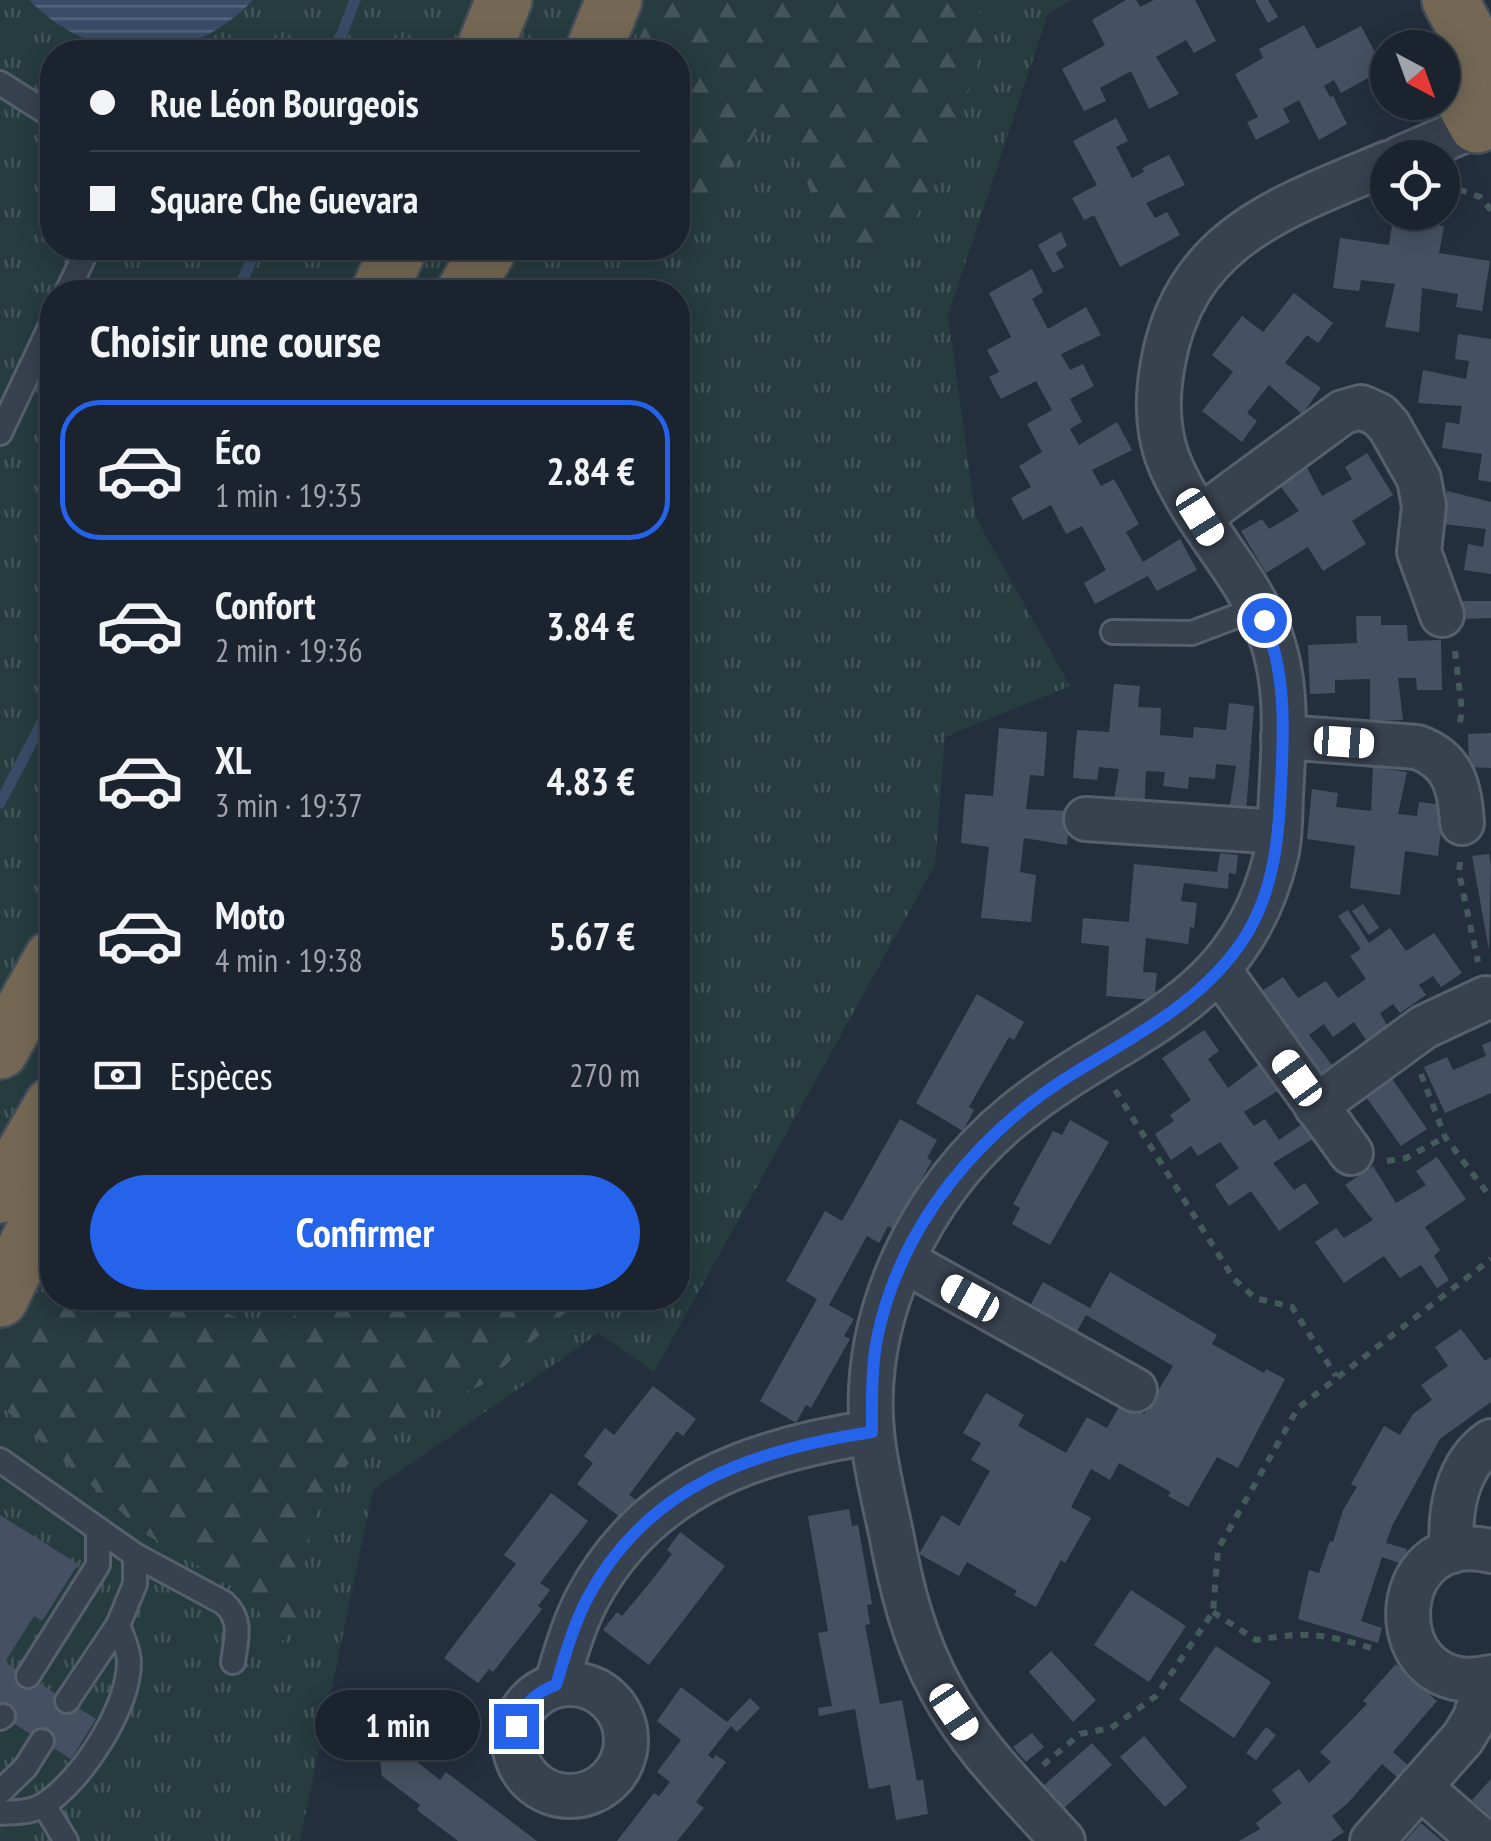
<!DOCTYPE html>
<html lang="fr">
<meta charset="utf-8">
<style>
:root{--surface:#1b232e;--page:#242b36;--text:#f1f3f6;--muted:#a0a4aa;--line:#39404a;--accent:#2563eb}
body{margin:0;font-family:"PT Sans Narrow",sans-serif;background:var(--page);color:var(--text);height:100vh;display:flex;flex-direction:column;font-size:38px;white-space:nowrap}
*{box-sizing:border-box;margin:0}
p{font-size:32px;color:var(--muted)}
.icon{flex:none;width:55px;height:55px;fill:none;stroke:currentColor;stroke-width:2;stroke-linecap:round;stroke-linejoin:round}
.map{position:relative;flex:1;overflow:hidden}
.panel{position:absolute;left:40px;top:280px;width:650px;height:1030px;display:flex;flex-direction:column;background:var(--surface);border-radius:40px;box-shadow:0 5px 25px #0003,0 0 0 2px var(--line)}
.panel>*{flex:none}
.banner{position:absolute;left:40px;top:40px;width:650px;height:220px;border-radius:40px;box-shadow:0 5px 25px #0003,0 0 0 2px var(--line);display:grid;align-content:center;height:220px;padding:0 50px;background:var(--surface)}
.needle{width:65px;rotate:139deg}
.tools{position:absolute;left:1370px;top:30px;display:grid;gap:20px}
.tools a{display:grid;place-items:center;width:90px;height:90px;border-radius:50%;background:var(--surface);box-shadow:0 5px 25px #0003,0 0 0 2px var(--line);font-size:50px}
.end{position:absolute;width:45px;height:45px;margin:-22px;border:12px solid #2563eb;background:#fff;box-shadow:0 0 0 5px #fff}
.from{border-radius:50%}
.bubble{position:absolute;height:70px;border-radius:35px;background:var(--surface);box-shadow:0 5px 25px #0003,0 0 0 2px var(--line);font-size:32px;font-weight:700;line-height:70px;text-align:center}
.car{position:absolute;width:30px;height:60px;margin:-30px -15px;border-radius:12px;box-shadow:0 0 8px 2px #0007;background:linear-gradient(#fff 24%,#345 0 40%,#fff 0 76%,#345 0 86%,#fff 0)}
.banner b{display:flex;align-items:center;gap:35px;height:95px;font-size:38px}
.banner b+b{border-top:2px solid var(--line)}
.banner i{width:25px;height:25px;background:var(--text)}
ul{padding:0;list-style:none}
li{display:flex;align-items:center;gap:30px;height:140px;margin:0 20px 15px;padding:0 30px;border:5px solid transparent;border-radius:40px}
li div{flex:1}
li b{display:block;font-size:38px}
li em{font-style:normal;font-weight:700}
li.selected{border-color:var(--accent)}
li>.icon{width:90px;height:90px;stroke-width:1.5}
h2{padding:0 50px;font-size:45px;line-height:120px}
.pay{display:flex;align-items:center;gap:25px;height:110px;padding:0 50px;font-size:38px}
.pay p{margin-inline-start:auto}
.button{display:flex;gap:20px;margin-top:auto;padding:20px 50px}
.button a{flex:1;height:115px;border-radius:60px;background:var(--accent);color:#fff;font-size:40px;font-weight:700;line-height:115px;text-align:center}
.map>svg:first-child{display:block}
.grass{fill:url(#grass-tufts);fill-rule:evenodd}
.forest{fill:url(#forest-firs)}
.water{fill:url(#water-rules)}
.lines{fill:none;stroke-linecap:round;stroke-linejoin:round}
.stream{stroke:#394c67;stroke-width:11}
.building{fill:#455162}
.service-casing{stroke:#565f6c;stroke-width:28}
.minor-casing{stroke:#565f6c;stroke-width:48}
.motorway-casing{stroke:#434c59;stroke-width:60}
.path{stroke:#44595c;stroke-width:6;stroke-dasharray:8 8;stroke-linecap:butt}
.service{stroke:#38414e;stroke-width:22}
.minor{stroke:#38414e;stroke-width:42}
.motorway{stroke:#746855;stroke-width:55}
.route{stroke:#2563eb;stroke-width:12}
</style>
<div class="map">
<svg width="1491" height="1841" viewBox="0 0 1491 1841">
<defs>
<pattern id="grass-tufts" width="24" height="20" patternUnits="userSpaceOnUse" patternTransform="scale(2.5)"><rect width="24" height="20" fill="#263c3f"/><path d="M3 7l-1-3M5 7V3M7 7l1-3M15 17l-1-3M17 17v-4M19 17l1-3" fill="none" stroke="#435659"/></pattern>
<pattern id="forest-firs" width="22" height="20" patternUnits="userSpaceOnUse" patternTransform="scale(2.5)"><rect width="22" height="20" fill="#263c3f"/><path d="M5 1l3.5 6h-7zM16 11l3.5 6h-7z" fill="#435659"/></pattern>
<pattern id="water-rules" width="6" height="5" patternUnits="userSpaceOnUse" patternTransform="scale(2.5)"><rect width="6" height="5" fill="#394c67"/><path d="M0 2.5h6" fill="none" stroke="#53647b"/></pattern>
</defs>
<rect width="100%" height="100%" fill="#242f3e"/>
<path class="grass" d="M0,0H1071L1048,14L948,315L976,518L1070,686L945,737L935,865L654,1372L599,1333L373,1490L300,1841H0ZM52,52H678V248H52ZM52,292H678V1298H52Z"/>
<g class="forest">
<polygon points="654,0 979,0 983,49 958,121 910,232 873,253 848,253 814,202 789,132 767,115 698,223 678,217 678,52 630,52"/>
<polygon points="60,1298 188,1298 280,1335 307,1298 577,1298 576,1303 484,1384 409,1418 359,1451 317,1501 304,1566 302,1622 272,1651 255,1599 147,1535 0,1405 0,1353"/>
</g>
<path class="water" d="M29,0H253C188,69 94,66 29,0Z"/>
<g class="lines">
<g class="stream">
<polyline points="335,52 355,0"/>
<polyline points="237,292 257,248"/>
<polyline points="0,803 52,703"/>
</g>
</g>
<g class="building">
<polygon points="1126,0 1136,0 1140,7 1154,0 1195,0 1216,41 1194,53 1186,40 1156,57 1179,94 1149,109 1131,71 1100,88 1106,101 1084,111 1062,69 1105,45 1092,20"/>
<polygon points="1255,0 1268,0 1278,17 1268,23"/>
<polygon points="1304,25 1317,49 1361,26 1384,69 1341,93 1334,80 1324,86 1330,97 1333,96 1347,124 1319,140 1299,100 1283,109 1290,122 1256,140 1247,122 1258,117 1235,74 1263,58 1259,49"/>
<polygon points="1116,118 1128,141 1116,147 1132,178 1144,172 1142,168 1169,155 1185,185 1146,203 1155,218 1167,212 1180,235 1120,267 1094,215 1084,220 1072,198 1097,185 1073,141"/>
<polygon points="1394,212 1432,212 1430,224 1444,226 1439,253 1490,261 1482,311 1456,307 1458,294 1422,288 1419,332 1385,327 1395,284 1361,280 1359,291 1333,288 1340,238 1389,245"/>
<polygon points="1061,232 1067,246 1056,253 1064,267 1053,273 1038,245"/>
<polygon points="1032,269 1043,292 1032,299 1048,329 1086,307 1101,335 1061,354 1070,370 1083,364 1094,386 1070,399 1082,422 1070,429 1079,445 1117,422 1132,450 1092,470 1101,486 1114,479 1139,524 1126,532 1143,562 1180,539 1197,570 1157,591 1148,576 1095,604 1084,583 1106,570 1082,526 1066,534 1051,505 1023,520 1011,498 1031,487 1019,466 1042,452 1027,424 1052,410 1036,381 1001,399 989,377 999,372 987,350 1011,337 989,293"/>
<polygon points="1294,293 1333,323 1318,343 1307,335 1285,363 1321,388 1302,414 1269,385 1247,413 1257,421 1242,442 1202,411 1233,372 1212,355 1242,316 1263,332"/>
<polygon points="1458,334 1491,339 1491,482 1478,480 1482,454 1442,448 1446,422 1459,424 1462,406 1418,403 1423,370 1466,379 1469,361 1455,359"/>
<polygon points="1367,453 1393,495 1352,521 1366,544 1323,571 1308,547 1266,573 1241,531 1262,519 1269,529 1299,511 1273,476 1302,458 1322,496 1352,479 1345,467"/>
<polygon points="1447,491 1491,502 1491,574 1464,570 1468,544 1483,547 1486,529 1443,524"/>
<polygon points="1462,601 1491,601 1491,618 1462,619"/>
<polygon points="1356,616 1381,616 1381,625 1407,625 1408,641 1441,640 1442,690 1417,690 1416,678 1398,678 1403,720 1370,721 1370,679 1335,680 1335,693 1310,694 1308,645 1357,643"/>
<polygon points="1114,684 1140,686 1138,707 1161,708 1160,735 1193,738 1194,727 1226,730 1229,703 1254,706 1246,812 1229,811 1236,766 1216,764 1215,779 1189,777 1188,789 1163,786 1165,772 1146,771 1144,814 1112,811 1119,769 1099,767 1097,780 1073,778 1077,730 1109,732"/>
<polygon points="999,728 1047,732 1044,776 1030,775 1026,809 1070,811 1067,845 1024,838 1020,872 1036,875 1031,922 981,918 989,847 961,843 965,794 993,796"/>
<polygon points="1491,733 1491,768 1469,767 1468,734"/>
<polygon points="1373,767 1407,772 1398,814 1417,816 1419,802 1444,805 1438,856 1405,851 1400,895 1350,888 1355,846 1307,839 1312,789 1338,793 1336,807 1371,811"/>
<polygon points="1220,853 1238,855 1236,874 1229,873 1228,889 1184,883 1181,901 1197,903 1194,928 1190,927 1188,944 1146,938 1143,972 1157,973 1154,1000 1106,996 1109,946 1081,943 1083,918 1129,922 1134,864 1217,872"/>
<polygon points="1489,854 1491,866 1489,950 1472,856"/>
<polygon points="1363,904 1379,928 1369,935 1352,911"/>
<polygon points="1348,910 1369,943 1390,928 1406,951 1434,933 1462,973 1441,987 1433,976 1419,985 1426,995 1400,1013 1393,1004 1380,1013 1387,1025 1366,1040 1354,1022 1333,1037 1324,1024 1309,1035 1336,1070 1323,1079 1262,991 1283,977 1298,998 1326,981 1338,998 1366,979 1350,956 1361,949 1338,916"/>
<polygon points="977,994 1024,1022 1014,1040 1009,1037 969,1107 974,1110 963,1131 916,1103"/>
<polygon points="1204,1030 1219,1051 1208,1059 1228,1088 1262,1062 1281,1089 1244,1112 1254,1126 1265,1119 1279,1140 1302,1124 1313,1139 1273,1163 1294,1190 1305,1183 1319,1203 1279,1231 1251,1191 1229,1206 1215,1185 1239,1168 1220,1142 1198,1156 1191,1146 1171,1160 1155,1134 1174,1121 1170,1115 1191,1100 1162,1058"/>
<polygon points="1491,1041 1491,1093 1445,1113 1424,1067 1447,1057 1453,1070 1486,1056 1482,1045"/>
<polygon points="1390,1076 1427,1129 1401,1146 1364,1094"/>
<polygon points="900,1119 937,1140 927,1158 932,1161 893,1229 888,1226 879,1243 867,1236 829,1305 854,1319 844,1336 850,1339 811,1408 806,1405 796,1423 760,1401 817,1299 786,1281 825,1211 842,1221"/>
<polygon points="1070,1120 1109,1142 1050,1245 1012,1224 1020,1208 1013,1204 1053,1131 1062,1135"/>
<polygon points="1437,1157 1466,1199 1425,1227 1440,1250 1434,1256 1449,1280 1437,1288 1421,1265 1400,1278 1384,1256 1344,1283 1315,1242 1336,1228 1344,1238 1373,1220 1345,1185 1373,1166 1396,1203 1426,1185 1416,1171"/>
<polygon points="1110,1272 1217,1335 1212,1344 1264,1373 1266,1369 1285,1379 1238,1468 1217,1457 1188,1507 1168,1496 1171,1492 1119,1463 1110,1480 1091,1469 1071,1507 1091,1518 1065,1563 1061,1560 1036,1607 1014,1595 1017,1591 967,1562 959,1576 919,1554 942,1515 959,1526 990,1471 971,1460 981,1443 963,1433 986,1393 1024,1415 1018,1426 1066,1453 1087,1417 1107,1428 1122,1402 1144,1414 1173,1366 1086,1315 1072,1340 1026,1313 1043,1282 1090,1308"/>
<polygon points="1461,1329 1485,1361 1491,1357 1491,1402 1440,1439 1392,1526 1386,1543 1407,1549 1402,1564 1382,1557 1361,1621 1382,1628 1378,1643 1298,1619 1309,1570 1319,1573 1330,1541 1333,1542 1343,1510 1357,1487 1351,1484 1368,1454 1384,1426 1400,1435 1413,1414 1432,1400 1421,1385 1448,1366 1435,1347"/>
<polygon points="653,1386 696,1419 683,1436 677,1431 629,1495 636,1500 621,1518 577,1484 593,1463 584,1456 605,1428 614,1435"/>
<polygon points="551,1493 588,1521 540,1583 550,1590 538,1606 542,1609 493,1672 489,1669 478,1683 444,1658 516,1564 504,1555"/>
<polygon points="849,1509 852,1526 858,1525 872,1604 867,1605 870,1624 865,1625 880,1704 902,1700 917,1781 923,1779 928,1814 896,1820 890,1785 869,1789 855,1709 819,1716 818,1708 832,1706 818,1633 828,1631 808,1516"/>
<polygon points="0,1515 78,1564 42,1621 34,1616 5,1662 96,1719 71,1759 0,1715"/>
<polygon points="680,1532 725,1566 649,1665 603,1630 617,1612 622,1616 648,1585 672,1554 667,1550"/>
<polygon points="1131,1590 1186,1626 1149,1682 1094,1645"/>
<polygon points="1216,1646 1271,1682 1234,1738 1179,1700"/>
<polygon points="1051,1651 1096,1700 1073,1722 1029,1672"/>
<polygon points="1396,1664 1437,1701 1393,1752 1409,1766 1398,1778 1382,1764 1348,1803 1332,1816 1344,1832 1331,1841 1239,1841 1260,1829 1256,1823 1282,1803 1272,1790 1299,1769 1309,1783 1331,1762 1320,1752 1367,1704 1363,1701"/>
<polygon points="681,1687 727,1722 750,1698 760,1708 737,1732 731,1726 708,1755 713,1759 716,1755 726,1762 696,1802 704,1808 677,1841 617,1841 654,1793 659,1796 670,1782 657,1772 681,1740 657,1721"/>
<polygon points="405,1708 412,1758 440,1780 446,1772 537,1841 458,1841 417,1810 420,1805 382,1776 373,1712"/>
<polygon points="1266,1727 1276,1735 1256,1760 1246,1753"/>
<polygon points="1032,1733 1044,1747 1026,1762 1013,1747"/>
<polygon points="1144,1736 1187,1787 1165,1807 1120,1757"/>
<polygon points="1092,1743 1112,1765 1063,1809 1043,1786"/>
<polygon points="1491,1779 1491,1817 1472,1800"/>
<polygon points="1421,1823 1442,1841 1405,1841"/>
</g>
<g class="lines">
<defs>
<g id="service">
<polyline points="0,83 52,116"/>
<polyline points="67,292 88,248"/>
<polyline points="0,433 52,323"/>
<polyline points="1113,632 1192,633 1258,608"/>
<path d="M0,1460L135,1555V1584L118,1625C122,1637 129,1650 129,1662C129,1707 83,1779 45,1804C32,1813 15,1812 0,1813"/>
<path d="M135,1555L224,1603C243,1620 236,1639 233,1662"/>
<polyline points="28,1676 98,1565 98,1529"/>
<polyline points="67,1701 118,1625"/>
<polyline points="0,1718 3,1716"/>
<polyline points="0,1792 25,1768 42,1741"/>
<polyline points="44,1805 66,1841"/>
</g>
<g id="minor">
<polyline points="1400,158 1477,125"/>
<polyline points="1200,517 1343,412 1361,407 1379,415 1389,426 1419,479 1424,506 1419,552 1442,615"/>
<path d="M1283,737L1417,747C1454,760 1460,788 1462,823"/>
<polyline points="1086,819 1279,832"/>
<polyline points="1219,970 1351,1153"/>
<polyline points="1316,1106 1424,1027 1486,998"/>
<polyline points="904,1261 1135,1390"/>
<path d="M1452,1551C1449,1512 1456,1465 1491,1441"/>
<path d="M1491,1551C1381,1525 1380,1703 1491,1677"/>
<circle cx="570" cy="1740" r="56"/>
<path d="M556,1685C565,1656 573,1626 587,1599C647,1486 754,1450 872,1432"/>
<polyline points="1421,1788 1482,1841"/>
<path d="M1063,1841C1020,1793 971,1746 941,1689C914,1640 901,1587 891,1533C884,1500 875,1465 872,1432C861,1313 923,1189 1014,1115C1122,1027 1238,1011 1276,856C1281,836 1280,815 1281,795C1284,741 1289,683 1269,632C1246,574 1200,529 1174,473C1157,439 1156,400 1163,363C1185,237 1283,207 1388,163"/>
<polyline points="1372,1841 1463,1738 1475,1718 1487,1678"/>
</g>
<g id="motorway">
<polyline points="1450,0 1491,76"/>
<polyline points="483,52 504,0"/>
<polyline points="593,52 614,0"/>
<polyline points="1442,61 1477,125"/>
<polyline points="379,292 399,248"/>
<polyline points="464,292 489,248"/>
<polyline points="0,1051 52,958"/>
<polyline points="0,1195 52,1105"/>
<polyline points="0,1299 52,1194"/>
</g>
</defs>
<use href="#service" class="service-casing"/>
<use href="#minor" class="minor-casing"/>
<use href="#motorway" class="motorway-casing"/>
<g class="path">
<polyline points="1444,184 1480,197 1491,210"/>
<polyline points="1455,651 1462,711 1459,727"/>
<polyline points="1460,862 1459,873 1478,962"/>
<polyline points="1421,1074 1445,1137 1491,1198"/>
<polyline points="1115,1090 1234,1279 1255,1298 1292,1307 1336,1376"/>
<polyline points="1387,1161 1406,1158 1445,1137"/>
<path d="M1213,1612L1256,1640C1310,1631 1323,1634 1375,1649"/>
<polyline points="1043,1765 1080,1734 1111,1728 1156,1696 1213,1612 1218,1549 1298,1408 1491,1259"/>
</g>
<use href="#service" class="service"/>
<use href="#minor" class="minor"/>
<use href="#motorway" class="motorway"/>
</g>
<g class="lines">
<path class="route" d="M516,1726C523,1705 535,1692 556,1685C565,1656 573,1626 587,1599C647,1485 753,1450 872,1432C872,1400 871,1366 878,1334C902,1223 980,1131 1074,1073C1136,1035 1204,1001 1245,937C1274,891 1279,837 1281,784C1284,728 1286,672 1264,620"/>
</g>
</svg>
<div class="tools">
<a><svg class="needle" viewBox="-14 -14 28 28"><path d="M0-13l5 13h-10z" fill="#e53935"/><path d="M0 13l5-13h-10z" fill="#a0a4aa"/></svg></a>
<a><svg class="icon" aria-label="locate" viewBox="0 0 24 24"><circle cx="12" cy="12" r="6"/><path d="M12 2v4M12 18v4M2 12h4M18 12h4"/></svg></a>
</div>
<i class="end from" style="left:1264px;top:620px"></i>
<i class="end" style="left:516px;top:1726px"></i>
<div class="bubble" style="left:315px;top:1690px;width:165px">1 min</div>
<i class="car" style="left:1200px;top:517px;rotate:148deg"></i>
<i class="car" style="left:1344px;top:742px;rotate:94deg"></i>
<i class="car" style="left:1297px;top:1078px;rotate:324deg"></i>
<i class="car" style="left:970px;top:1298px;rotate:299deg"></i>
<i class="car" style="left:954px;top:1712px;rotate:146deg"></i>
<div class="banner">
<b><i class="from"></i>Rue Léon Bourgeois</b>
<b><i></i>Square Che Guevara</b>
</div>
<section class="panel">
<h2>Choisir une course</h2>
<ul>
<li class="selected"><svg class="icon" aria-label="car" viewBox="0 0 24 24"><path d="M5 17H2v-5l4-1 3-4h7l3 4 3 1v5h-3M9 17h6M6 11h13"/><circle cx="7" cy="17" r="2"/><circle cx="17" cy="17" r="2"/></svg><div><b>Éco</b><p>1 min · 19:35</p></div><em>2.84 €</em></li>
<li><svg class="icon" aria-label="car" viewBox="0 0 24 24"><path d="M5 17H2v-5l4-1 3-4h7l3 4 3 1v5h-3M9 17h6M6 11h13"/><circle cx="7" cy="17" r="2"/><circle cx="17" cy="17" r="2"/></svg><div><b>Confort</b><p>2 min · 19:36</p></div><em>3.84 €</em></li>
<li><svg class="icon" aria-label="car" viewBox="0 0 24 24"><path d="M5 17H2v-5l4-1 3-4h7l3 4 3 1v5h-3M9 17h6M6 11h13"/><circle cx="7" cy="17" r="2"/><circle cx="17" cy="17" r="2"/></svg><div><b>XL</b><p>3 min · 19:37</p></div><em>4.83 €</em></li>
<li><svg class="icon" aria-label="car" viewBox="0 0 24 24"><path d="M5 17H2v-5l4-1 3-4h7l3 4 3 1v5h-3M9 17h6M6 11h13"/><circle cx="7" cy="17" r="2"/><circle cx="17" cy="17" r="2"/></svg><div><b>Moto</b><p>4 min · 19:38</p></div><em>5.67 €</em></li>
</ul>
<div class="pay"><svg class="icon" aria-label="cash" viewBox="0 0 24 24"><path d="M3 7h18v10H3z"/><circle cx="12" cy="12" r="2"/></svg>Espèces<p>270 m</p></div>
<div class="button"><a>Confirmer</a></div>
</section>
</div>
